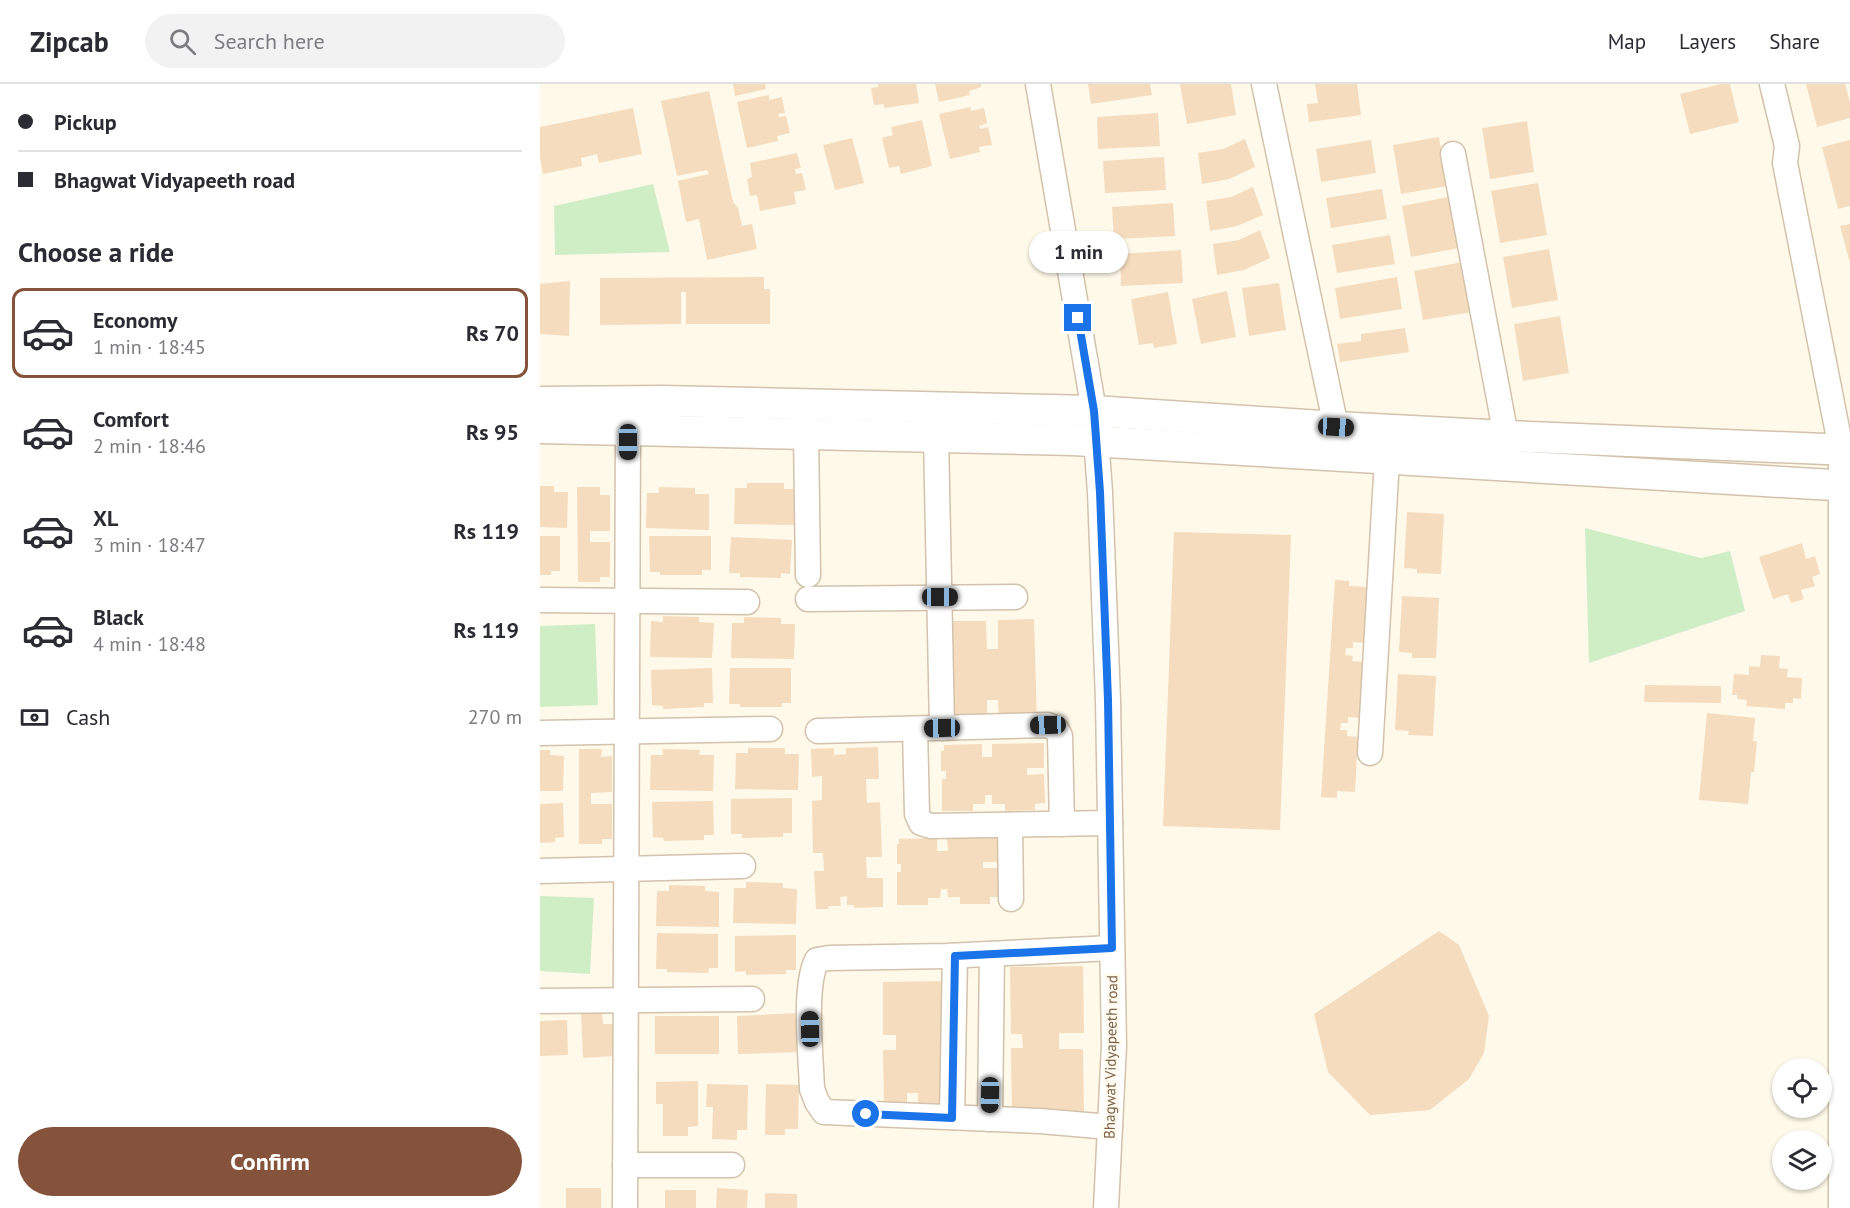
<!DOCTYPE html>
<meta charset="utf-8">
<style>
:root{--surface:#fff;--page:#f2f2f3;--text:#2b2b33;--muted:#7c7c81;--line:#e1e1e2;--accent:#85533b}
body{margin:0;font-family:"PT Sans",sans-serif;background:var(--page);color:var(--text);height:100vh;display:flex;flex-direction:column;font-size:22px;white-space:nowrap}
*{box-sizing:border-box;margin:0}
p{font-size:20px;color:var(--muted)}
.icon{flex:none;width:33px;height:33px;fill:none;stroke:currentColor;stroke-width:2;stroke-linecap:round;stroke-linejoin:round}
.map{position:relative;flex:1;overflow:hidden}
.panel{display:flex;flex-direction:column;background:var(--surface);width:540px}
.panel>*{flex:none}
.hud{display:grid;align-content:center;height:132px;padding:0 18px;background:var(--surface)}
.buttons{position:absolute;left:1232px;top:974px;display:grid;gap:12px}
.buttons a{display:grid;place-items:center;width:60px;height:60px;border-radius:50%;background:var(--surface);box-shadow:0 2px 4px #0004;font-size:30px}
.end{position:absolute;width:27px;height:27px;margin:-14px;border:8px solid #1a73e8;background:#fff;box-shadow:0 0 0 3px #fff}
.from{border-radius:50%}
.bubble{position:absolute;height:42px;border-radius:21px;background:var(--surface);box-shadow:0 2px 4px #0004;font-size:20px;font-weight:800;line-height:42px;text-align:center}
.car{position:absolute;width:18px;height:36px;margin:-18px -9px;border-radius:8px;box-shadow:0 0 4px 2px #0007;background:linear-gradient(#222 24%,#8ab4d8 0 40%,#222 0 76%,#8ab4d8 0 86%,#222 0)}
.hud b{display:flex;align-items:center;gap:21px;height:57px;font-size:22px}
.hud b+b{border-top:2px solid var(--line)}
.hud i{width:15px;height:15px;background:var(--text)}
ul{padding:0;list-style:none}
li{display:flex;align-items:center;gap:18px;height:90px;margin:0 12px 9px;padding:0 6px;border:3px solid transparent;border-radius:12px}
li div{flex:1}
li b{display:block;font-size:22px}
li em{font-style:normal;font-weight:800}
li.selected{border-color:var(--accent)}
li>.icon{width:54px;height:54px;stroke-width:1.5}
h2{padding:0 18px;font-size:27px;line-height:72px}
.pay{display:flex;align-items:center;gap:15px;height:66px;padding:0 18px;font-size:22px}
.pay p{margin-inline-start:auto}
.button{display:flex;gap:12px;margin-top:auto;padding:12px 18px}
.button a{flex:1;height:69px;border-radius:36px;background:var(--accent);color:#fff;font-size:24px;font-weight:800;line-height:69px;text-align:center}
header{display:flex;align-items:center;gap:36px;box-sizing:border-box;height:84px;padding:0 30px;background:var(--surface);border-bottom:2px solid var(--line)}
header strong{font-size:28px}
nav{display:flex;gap:33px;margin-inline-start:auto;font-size:21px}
.search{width:420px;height:54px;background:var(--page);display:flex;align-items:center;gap:15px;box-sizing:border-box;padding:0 21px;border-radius:33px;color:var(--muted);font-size:22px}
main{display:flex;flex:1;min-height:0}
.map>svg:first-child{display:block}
.green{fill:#d0eec5}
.building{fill:#f6dcbe}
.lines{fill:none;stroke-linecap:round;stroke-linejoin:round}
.minor-casing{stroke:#d3c2ac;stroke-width:27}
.tertiary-casing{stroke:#d3c2ac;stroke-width:33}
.minor{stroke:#fff;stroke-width:24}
.tertiary{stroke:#fff;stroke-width:30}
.route{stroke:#1a73e8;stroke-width:8}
.labels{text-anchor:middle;stroke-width:6;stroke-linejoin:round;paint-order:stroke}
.street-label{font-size:15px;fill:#7c6249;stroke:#fffbf1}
</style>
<header>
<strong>Zipcab</strong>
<div class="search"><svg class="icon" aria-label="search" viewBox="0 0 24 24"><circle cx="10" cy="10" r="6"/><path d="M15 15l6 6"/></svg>Search here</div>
<nav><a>Map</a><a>Layers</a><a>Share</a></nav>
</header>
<main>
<section class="panel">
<div class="hud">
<b><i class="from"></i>Pickup</b>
<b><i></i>Bhagwat Vidyapeeth road</b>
</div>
<h2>Choose a ride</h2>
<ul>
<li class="selected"><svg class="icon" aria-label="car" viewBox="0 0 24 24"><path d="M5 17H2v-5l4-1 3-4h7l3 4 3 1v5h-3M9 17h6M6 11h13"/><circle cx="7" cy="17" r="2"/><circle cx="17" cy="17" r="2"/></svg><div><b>Economy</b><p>1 min · 18:45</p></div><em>Rs 70</em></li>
<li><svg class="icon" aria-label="car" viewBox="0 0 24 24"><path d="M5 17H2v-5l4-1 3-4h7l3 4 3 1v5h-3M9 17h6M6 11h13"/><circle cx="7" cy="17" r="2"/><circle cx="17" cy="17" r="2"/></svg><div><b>Comfort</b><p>2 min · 18:46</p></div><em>Rs 95</em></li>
<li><svg class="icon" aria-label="car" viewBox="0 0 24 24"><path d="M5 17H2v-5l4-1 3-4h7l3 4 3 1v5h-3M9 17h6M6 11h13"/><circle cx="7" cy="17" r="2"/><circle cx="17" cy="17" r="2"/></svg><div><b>XL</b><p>3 min · 18:47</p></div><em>Rs 119</em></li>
<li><svg class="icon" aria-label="car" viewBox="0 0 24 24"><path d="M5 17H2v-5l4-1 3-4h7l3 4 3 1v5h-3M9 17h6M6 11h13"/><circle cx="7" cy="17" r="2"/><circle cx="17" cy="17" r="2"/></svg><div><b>Black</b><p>4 min · 18:48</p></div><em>Rs 119</em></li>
</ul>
<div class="pay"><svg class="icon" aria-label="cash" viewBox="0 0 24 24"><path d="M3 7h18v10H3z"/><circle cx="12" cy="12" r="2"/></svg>Cash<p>270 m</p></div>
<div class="button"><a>Confirm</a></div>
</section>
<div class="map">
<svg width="1310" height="1124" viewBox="0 0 1310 1124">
<rect width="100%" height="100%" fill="#fef9e9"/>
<g class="green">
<polygon points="113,100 130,168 15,171 14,122"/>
<polygon points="1045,444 1161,474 1190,467 1205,527 1049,579"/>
<polygon points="55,540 58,621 0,623 0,542"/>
<polygon points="0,812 54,814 50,890 0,887"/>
</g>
<g class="building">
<polygon points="193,0 225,0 226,5 195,12"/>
<polygon points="338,0 376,0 379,19 344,24 344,20 334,21 331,4 338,3"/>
<polygon points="395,0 441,0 441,3 429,7 430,11 399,18"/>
<polygon points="548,0 610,0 612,11 551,20"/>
<polygon points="640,0 691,0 696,31 647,40"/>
<polygon points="775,0 817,0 821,31 769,38 767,20 778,19"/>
<polygon points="1181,0 1190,0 1199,38 1150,50 1140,10"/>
<polygon points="1266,0 1305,0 1310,18 1310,34 1277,43"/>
<polygon points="169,7 193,118 198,124 202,142 212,140 217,165 167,176 159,135 146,138 138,97 169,90 167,86 137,92 121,17"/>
<polygon points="229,11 229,16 242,13 245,29 238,30 239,33 246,32 250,49 237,52 238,57 207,64 197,18"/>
<polygon points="431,23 431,27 444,24 447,39 439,42 440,45 448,43 452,61 439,63 440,68 410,75 399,30"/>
<polygon points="93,24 102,70 59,79 57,70 41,74 42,82 3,90 0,73 0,43"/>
<polygon points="618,29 620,62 558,65 557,33"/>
<polygon points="382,36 392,82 361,90 359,82 349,84 342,54 353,51 351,43"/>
<polygon points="987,37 994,88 950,95 942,44"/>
<polygon points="899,53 907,102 861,110 853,61"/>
<polygon points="312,54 324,99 295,106 283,61"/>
<polygon points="705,55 715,83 689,95 662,100 658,69 683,65"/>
<polygon points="831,56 836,89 781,98 776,65"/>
<polygon points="1310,56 1310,122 1298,125 1282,63"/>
<polygon points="257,69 261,84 255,85 256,90 262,89 266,106 254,108 256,120 220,127 217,111 210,112 207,95 212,93 210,79"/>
<polygon points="624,73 626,106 565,109 563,77"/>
<polygon points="998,99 1007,151 960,159 951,107"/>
<polygon points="713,103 723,131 697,142 670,147 666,117 691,113"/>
<polygon points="842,105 847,135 791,144 786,114"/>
<polygon points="909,113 919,164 871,173 862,122"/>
<polygon points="633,119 635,152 574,155 572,123"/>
<polygon points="1310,140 1310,176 1309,176 1300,142"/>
<polygon points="720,146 730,174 704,186 677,191 673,160 699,156"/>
<polygon points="850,151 855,180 797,189 792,161"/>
<polygon points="1009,165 1018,216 972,224 963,173"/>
<polygon points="641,166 643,199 581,202 580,170"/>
<polygon points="923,178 932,228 883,236 874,187"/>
<polygon points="224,193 224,205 230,205 230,240 146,240 146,208 141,208 141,240 60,241 60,194"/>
<polygon points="857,193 862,225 800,235 795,204"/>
<polygon points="30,197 29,252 0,250 0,200"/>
<polygon points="739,199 746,246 709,252 702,204"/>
<polygon points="687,207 696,253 661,260 652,215"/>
<polygon points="628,208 637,260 614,264 613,259 599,261 591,215"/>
<polygon points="1020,232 1029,289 983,297 974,240"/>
<polygon points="865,244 869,268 800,278 797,260 821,257 821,250"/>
<polygon points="207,399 244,399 244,405 258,405 257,441 194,440 195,404 207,404"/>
<polygon points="0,402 14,402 14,408 28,408 27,444 0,443"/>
<polygon points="37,403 60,403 60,411 70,411 70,447 50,447 50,458 70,458 70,493 60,493 60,498 38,498"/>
<polygon points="119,403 155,404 155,410 169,410 169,446 106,444 107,409 119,409"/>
<polygon points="867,428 904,430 901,490 877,489 877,485 864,484"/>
<polygon points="634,448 751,451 740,746 623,742"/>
<polygon points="0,452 20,452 20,487 11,487 11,491 0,491"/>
<polygon points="109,452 171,452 171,486 162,486 162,491 120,491 120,488 110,488"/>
<polygon points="191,453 252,456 250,490 241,489 241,494 200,493 200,489 189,489"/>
<polygon points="1262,459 1266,475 1275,472 1280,490 1272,493 1275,502 1261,506 1264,515 1251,519 1248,510 1233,515 1219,473"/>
<polygon points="795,496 809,497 809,502 827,503 824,559 813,558 813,564 806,564 805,571 813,572 812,577 823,578 819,634 808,633 808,639 801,639 800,646 807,646 807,652 818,653 815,708 797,707 797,714 781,713"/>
<polygon points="862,512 899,514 896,574 872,574 872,569 859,568"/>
<polygon points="123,532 159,533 159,538 174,539 172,574 110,573 111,537 123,538"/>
<polygon points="204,533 241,534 241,540 255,540 254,575 191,574 192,539 204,539"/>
<polygon points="494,535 497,640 459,641 458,616 447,616 447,641 410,642 407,537 446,537 447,565 458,565 458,536"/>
<polygon points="1221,571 1240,572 1239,584 1248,585 1247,593 1262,594 1261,615 1253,614 1253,619 1245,619 1245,625 1206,622 1207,616 1197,615 1198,611 1192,611 1194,590 1209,591 1209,582 1220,583"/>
<polygon points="172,584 173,619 164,619 164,623 123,625 123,622 112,621 111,586"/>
<polygon points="190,584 251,584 251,619 242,619 242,623 200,623 200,620 189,620"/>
<polygon points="858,590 896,592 893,652 868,651 869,647 855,646"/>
<polygon points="1105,601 1181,602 1181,619 1104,618"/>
<polygon points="1167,629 1215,634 1213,657 1217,657 1214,688 1211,688 1208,720 1159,716"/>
<polygon points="504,659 504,684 487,684 487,691 504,690 505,719 495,720 495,726 465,727 465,720 452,720 452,711 445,711 445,720 433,720 433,727 402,727 402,695 406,695 406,687 401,687 401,667 404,667 404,661 442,660 442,673 452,673 452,660"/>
<polygon points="338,663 339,695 326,695 327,719 340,718 342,773 326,773 327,794 343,794 343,823 314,824 314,821 307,821 307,812 300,813 301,822 288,822 289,825 276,825 274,787 284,787 283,769 273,769 272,717 282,716 282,692 272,693 271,665 294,664 294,671 306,670 306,664"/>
<polygon points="208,664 245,664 245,670 259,670 258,706 195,705 196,669 208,669"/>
<polygon points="39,665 62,665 61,673 72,672 72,708 51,709 51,720 72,720 72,755 62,755 62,760 39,760"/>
<polygon points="123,665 160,666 159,671 174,671 173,707 110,706 111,671 123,671"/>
<polygon points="0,666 10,666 10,671 24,672 23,707 0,707"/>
<polygon points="252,714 252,749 243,749 243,753 202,754 202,750 191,750 191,715"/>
<polygon points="173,717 174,751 164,751 164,756 124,757 123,754 113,753 112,718"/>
<polygon points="23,719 24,753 15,754 15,758 0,759 0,720"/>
<polygon points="459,753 460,778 443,778 443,784 460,784 460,813 450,813 450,820 420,820 420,813 408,813 407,805 401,805 400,814 388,814 388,821 357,821 357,788 361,788 361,780 357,780 357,760 359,760 359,755 397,754 397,767 408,767 407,754"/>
<polygon points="206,798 243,799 243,804 257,805 256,840 193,839 194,804 206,804"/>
<polygon points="129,801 165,802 165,807 179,808 179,843 116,842 117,807 129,807"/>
<polygon points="899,847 919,861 949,932 944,969 929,995 890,1026 830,1031 788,988 774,930"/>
<polygon points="117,849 178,850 178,884 169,884 168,889 127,888 127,885 116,885"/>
<polygon points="256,851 256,886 246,886 246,890 206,891 206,887 195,888 195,852"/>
<polygon points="543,882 544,949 519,949 519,965 543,965 544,1031 472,1032 471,964 483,964 482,950 471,950 470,883"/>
<polygon points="405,897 406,1023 378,1023 378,1009 367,1009 367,1023 344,1023 343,966 356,966 356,951 343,951 343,898"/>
<polygon points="41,928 62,928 63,940 74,940 75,972 43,974"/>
<polygon points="260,929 262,968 198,970 197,932"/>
<rect x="115" y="932" width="64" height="38"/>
<polygon points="27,936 28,971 0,972 0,937"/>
<polygon points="158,997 158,1042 148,1043 148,1052 123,1052 123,1020 116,1020 116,998"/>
<polygon points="167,1000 208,1001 207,1046 197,1046 197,1056 172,1055 173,1023 166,1023"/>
<polygon points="226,1000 259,1001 258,1045 245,1045 245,1051 225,1051"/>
<rect x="26" y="1104" width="35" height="20"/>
<polygon points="177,1104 208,1106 207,1124 176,1124"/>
<rect x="125" y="1106" width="31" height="18"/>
<polygon points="225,1109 257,1110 257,1124 225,1124"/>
</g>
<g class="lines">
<defs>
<g id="minor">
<polyline points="498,0 554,327 560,408 568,616 574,961 566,1124"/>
<polyline points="724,0 796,343"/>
<polyline points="1232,0 1247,62 1245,79 1301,365 1301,1124"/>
<polyline points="913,70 966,352"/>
<polyline points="266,350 268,491"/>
<polyline points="396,353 402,644"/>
<polyline points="268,515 475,513"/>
<polyline points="0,516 207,518"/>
<polyline points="375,645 377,730 381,739 391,742 570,739"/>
<polyline points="278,647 508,641 517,646 520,652 522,740"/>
<polyline points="0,649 230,645"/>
<polyline points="830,669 847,375"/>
<polyline points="470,741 471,815"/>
<polyline points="0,787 203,782"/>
<polyline points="0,917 212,915"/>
<polyline points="412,1033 415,872"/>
<polyline points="450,1035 452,870"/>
<path d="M570,1043L500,1037L284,1028L277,1018L272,1005C271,972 263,903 277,876L289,874L406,872L572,864"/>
<polyline points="85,1081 192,1081"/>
<polyline points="85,1124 88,346"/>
</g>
<g id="tertiary">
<polyline points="0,318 123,317 554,327 796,343 966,352 1310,366"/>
<polyline points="0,344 533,356 1310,402"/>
</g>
</defs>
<use href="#minor" class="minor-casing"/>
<use href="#tertiary" class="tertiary-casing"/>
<use href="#minor" class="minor"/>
<use href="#tertiary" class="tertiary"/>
</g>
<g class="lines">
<polyline class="route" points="326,1030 412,1034 415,872 572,864 568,616 560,408 554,327 538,234"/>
</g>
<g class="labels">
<g class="street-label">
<text transform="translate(571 973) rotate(-89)" y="5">Bhagwat Vidyapeeth road</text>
</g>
</g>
</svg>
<div class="buttons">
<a><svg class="icon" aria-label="locate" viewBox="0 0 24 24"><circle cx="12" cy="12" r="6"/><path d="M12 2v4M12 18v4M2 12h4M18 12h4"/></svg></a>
<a><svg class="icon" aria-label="layers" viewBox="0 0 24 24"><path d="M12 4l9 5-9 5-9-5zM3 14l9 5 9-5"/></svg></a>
</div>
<i class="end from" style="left:326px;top:1030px"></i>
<i class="end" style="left:538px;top:234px"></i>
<div class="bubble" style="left:489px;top:147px;width:99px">1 min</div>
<i class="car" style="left:796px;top:343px;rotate:93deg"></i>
<i class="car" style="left:88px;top:358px;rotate:180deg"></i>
<i class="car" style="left:400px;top:513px;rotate:90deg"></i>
<i class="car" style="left:508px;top:641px;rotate:268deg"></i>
<i class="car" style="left:402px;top:644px;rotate:269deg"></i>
<i class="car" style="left:270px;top:945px;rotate:359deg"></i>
<i class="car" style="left:450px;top:1011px;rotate:181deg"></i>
</div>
</main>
